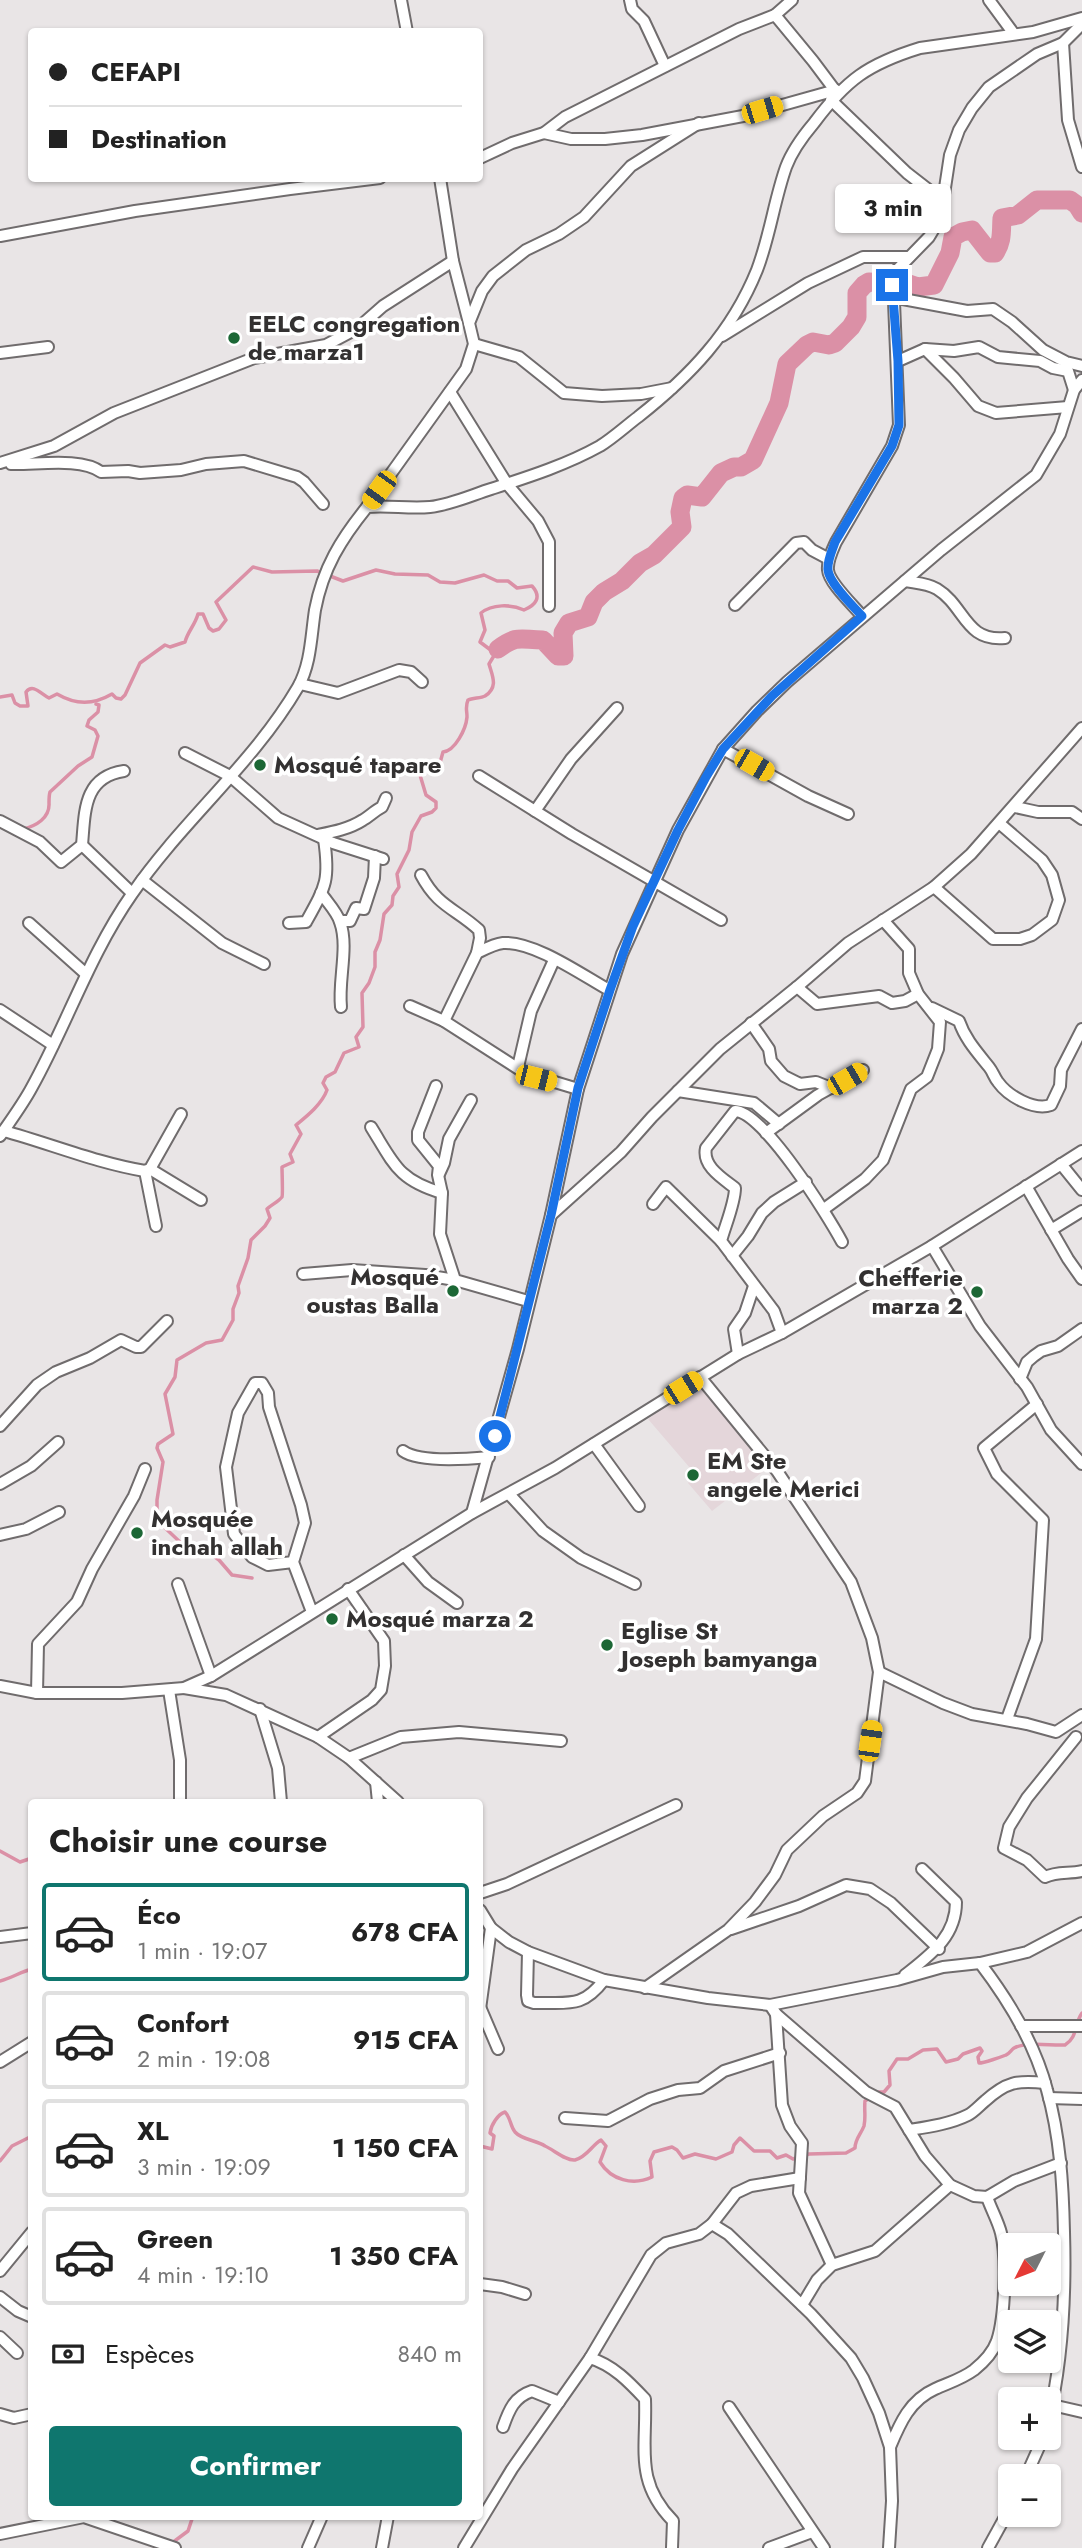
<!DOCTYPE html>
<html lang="fr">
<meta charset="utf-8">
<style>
:root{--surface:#fff;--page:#f6f6f6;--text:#222;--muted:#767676;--line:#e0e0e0;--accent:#0f766e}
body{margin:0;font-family:Jost,sans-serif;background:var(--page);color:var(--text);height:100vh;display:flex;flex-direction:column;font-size:26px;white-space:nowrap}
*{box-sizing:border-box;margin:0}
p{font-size:23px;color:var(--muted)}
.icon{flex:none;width:38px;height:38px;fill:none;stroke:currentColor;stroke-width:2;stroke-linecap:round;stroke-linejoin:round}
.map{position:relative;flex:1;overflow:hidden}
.panel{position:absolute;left:28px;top:1799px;width:455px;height:721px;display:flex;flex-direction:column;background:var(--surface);border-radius:7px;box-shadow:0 2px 5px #0004}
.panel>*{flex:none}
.hud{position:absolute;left:28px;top:28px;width:455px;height:154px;border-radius:7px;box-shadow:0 2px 5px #0004;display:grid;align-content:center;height:154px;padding:0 21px;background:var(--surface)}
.needle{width:46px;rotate:228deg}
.fabs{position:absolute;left:998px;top:2233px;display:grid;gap:14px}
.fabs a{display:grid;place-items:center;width:63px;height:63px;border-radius:7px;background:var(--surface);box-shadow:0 2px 5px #0004;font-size:35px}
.end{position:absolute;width:32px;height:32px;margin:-16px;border:9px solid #1a73e8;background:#fff;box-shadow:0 0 0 4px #fff}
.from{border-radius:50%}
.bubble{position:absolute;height:49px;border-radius:7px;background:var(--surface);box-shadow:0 2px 5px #0004;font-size:23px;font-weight:700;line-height:49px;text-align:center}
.car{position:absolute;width:21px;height:42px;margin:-21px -10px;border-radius:9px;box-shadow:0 0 5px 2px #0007;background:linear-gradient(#f5c518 24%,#345 0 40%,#f5c518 0 76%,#345 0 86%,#f5c518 0)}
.hud b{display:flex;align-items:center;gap:24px;height:66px;font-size:26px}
.hud b+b{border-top:2px solid var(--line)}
.hud i{width:18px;height:18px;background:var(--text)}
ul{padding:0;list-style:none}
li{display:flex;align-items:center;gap:21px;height:98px;margin:0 14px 10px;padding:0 7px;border:4px solid var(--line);border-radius:7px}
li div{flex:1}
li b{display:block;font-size:26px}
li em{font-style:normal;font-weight:700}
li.selected{border-color:var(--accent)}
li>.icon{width:63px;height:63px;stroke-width:1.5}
h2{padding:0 21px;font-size:32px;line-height:84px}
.pay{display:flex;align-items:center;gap:18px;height:77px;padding:0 21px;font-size:26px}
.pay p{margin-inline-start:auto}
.primary-button{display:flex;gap:14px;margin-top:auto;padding:14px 21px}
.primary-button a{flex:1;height:80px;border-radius:7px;background:var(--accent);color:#fff;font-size:28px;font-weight:700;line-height:80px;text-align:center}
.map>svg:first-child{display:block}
.built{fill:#e4d6da}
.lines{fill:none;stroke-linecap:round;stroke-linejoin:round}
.stream{stroke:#db90a6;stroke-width:3.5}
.river{stroke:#db90a6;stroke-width:19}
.street-casing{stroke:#706c6d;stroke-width:14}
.street{stroke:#fff;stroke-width:10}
.route{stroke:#1a73e8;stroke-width:9}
.poi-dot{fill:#1c6735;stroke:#fff;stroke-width:2.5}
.labels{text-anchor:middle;stroke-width:7;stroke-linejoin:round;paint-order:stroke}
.poi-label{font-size:24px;font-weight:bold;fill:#333131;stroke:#fff;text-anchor:start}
</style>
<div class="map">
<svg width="1082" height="2548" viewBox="0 0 1082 2548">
<rect width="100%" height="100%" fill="#e9e5e6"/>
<polygon class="built" points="700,1382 769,1467 712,1511 688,1483 696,1475 648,1419"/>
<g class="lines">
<g class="stream">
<path d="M0,697L12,695L15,703L20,706H28L26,692C33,683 41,694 49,698L57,694C76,705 93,705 112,694L116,698L121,699L125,695L140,663L165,645L170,647L185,642C188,631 195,625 198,614H203L209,628L213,631L219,629L226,620L216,602L253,567L272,572L317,571L343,581L376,570L395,574L428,575L440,582L455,583L484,575L497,581H508L517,588L532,586C542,597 536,605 524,610C511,604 492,604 481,613L485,630L480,642L492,651L498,649L489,664C492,675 499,687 485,696C481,698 473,698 468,700C465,707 467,710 467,717C466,729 455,751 443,752L438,770L430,771L426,769L420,775L426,795L436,802V808L432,812L421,816L412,832L409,850L397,874L399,887L393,896L392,905L384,914L380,940L375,952V967L369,983L362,993L363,1027L356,1037L359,1047L344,1053L335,1072L326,1077L323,1083L327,1090C322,1104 307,1116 296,1125L301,1134L290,1154L293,1162L282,1167C282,1173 283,1195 282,1197C278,1202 271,1205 267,1209L270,1218L265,1226L251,1240L248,1258L238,1286L239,1293L233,1309V1320L222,1340L206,1343L177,1360L175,1377L165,1394L173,1434L158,1444L157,1448L163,1462L157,1500V1515L163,1526L180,1542L207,1551L219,1560L232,1575L252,1578"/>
<path d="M23,829C36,826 50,818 49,803C49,799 49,795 50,792L78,766L92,757L98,736L95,730L87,726L89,720L98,712L99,705L96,704"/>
<polyline points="0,1851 20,1862 32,1858"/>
<path d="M0,1981C12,1978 20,1972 32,1969"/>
<path d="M480,2146L492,2149L494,2136L490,2133C491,2125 498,2114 505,2112C511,2118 510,2126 515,2132C522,2140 536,2140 545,2146C554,2150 566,2161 575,2160C587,2157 592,2145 601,2140L606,2146L600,2162C611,2180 633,2186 652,2177L650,2161L654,2152L672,2147L677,2150L683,2158L695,2154L716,2159L732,2152L734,2145L740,2138L754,2151H770L777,2158L786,2155L793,2159L809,2154L846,2153L855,2148C855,2139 861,2134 864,2126C866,2117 864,2110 865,2101L879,2092H884L890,2085L889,2071L897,2059H908L923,2050L937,2049L946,2062L958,2059L963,2054L980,2048L982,2051L978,2057L979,2063C984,2063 1001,2057 1006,2055C1009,2054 1011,2050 1014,2048C1028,2041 1051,2046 1065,2045C1078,2037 1074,2024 1082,2013"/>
<polyline points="0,2161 12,2146 32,2136"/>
<polyline points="172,2543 188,2531 193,2516"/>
</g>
<path class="river" d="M498,649C518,634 521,640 543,640L558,656H564L563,633L569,623L588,617L594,602L604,592L622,581L640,563L654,555L682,527L680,512L683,498L687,495L702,497L721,473L734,467H741L753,460L779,403L787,364L807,345L813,342L829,345L835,343L851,327L857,317V293L864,285L869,282L885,283L894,279L918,287L934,285L950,253L953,237L962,232L972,230L990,253H995C1003,240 1001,232 1002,218L1018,215L1037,200H1070L1077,205L1082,213"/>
<defs>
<g id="street">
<polyline points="401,0 407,32"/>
<polyline points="630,0 632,9 644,21 665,66"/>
<polyline points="989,0 1014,34"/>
<polyline points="775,15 792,0"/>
<polyline points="1063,43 1068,120 1082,167"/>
<polyline points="831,100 907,173 943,201"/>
<polyline points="544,133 571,139 605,139 642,135 743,116 836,90"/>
<polyline points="480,158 512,143 544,133 565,117 739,29 775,15 813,61 837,93"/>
<polyline points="440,178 453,261"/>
<polyline points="0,236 135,211 290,189 380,178"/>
<polyline points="892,297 967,311 993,309 1012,322 1043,350 1066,362 1082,366"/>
<polyline points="722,336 808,283 863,257 909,257"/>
<polyline points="474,344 519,357 564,393 602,396 641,394 672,388"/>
<polyline points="925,349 954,378 978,406 996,413 1068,407"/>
<polyline points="0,353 48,347"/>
<polyline points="898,361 925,349 954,351 979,347 998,357 1040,361 1053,368 1068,371 1074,390"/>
<polyline points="1082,380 1074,390 1060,434 1036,475 941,550 787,682 757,711 723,749 678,830 622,954 578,1089 551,1215 621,1152 652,1117 720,1049 797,987 848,943 934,887 971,854 1082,728"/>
<polyline points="450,392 507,484 538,521 549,542 549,606"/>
<polyline points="0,463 54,446 114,413 254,358 326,345 358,328 383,306 453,261 469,323"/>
<path d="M11,464C36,465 81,457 101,472L128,471L140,473L181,470L206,464L244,461L297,477L304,482L323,504"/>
<polyline points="367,507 466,369 474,344 469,323 482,291 493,276 526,250 559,234 584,217 631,166 699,123"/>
<path d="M905,581C916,583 927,583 937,589C965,606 965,642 1005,638"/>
<polyline points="735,605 796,543 804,542 812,550 829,559"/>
<path d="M862,616C854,606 829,583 828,570C827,561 832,551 836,542L892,446L899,425L893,277L896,271L929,237L935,227L943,201L950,155L959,130L972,108L989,87L1037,54L1063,43L1082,24"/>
<polyline points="300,684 338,693 399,670 411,672 422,682"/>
<polyline points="723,749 808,796 848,814"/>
<polyline points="185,753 230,776 278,818 333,843 383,859"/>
<polyline points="479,776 572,834 721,920"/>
<polyline points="1015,807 1038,812 1072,812 1082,819"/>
<polyline points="535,811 571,759 617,708"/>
<path d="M0,821L40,842L61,862L82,845C85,812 83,777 124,771"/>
<path d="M318,835C333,832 349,829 363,820C370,816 374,811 382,807L386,798"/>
<polyline points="82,845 132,893"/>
<path d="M421,875C438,907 455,908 479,930L480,938L477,953"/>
<polyline points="142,880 222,943 264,964"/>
<polyline points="934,887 993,939 1020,939 1032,935 1052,920 1059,900 1052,875 1042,860 999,823"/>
<path d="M321,893C327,902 337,912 340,922C349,947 338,980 341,1007"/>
<polyline points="340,921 350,921 356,908 364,909 374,878 375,856"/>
<polyline points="29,923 86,974"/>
<path d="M289,923L306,922C326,886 330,880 324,839"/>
<polyline points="797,987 817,1004 879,996 892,1003 905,1001 918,994"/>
<polyline points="410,1006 444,1021 525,1073 578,1089"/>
<path d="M932,1008L959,1021C965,1039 977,1052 989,1067C993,1072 994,1077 998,1082C1008,1096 1034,1111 1051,1105L1060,1086L1061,1070L1082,1029"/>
<polyline points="0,1010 53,1045"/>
<path d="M444,1021L477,953C485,949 494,944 503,943C534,941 582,975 609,990"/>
<polyline points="751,1023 769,1049 771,1061 784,1076 800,1084 816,1082 831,1088"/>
<polyline points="518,1067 531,1011 554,960"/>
<polyline points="436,1086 418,1132 418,1140 439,1166 438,1175 442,1193 440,1234 455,1280 528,1301"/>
<polyline points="678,1091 754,1103 779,1124"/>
<path d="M371,1127C394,1164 398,1180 442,1193"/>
<path d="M4,1131C51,1144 97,1163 145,1171"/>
<polyline points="766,1133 818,1095 863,1070"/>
<path d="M0,1136C11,1120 23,1104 32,1087C67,1024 90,954 132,894C182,821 253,764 298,687C311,664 311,636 315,610C323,568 341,539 367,507C388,505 409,509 430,507C450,505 472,495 491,489C528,477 566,465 600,446C613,438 626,426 638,417C690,376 732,332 757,270C770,236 774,201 786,167C792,151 803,136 814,123C846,80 868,64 920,48L1033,32L1082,18"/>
<polyline points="1061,1164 1082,1190"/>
<polyline points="150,1169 201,1200"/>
<polyline points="439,1174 444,1163 449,1139 471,1100"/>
<polyline points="1026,1186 1068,1259 1082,1279"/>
<polyline points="653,1204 666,1187 721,1241"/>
<polyline points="824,1209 865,1179 883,1160 911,1089 927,1077 938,1049 940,1022 918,994 909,973 909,949 883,920"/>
<polyline points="156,1226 145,1171 150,1169 181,1114"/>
<polyline points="1051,1230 1082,1211"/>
<polyline points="932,1246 980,1326 1027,1387 1051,1430 1082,1464"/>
<polyline points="732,1256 748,1236 762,1213 774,1202 806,1182"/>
<polyline points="303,1274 352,1270 425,1275 455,1280"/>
<path d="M782,1333L774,1311L721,1241C725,1226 735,1203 735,1188C722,1178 702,1166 706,1148L735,1111C763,1111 828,1216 842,1242"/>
<polyline points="738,1354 734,1329 745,1313 754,1286"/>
<polyline points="1020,1379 1027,1362 1034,1356 1041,1351 1058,1346 1082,1329"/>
<polyline points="0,1426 37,1385 56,1372 90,1358 121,1340 136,1347 141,1347 167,1321"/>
<polyline points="594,1444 639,1506"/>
<path d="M403,1451C420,1463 468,1459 489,1457"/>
<polyline points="0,1484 31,1466 58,1442"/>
<polyline points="509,1494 543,1531 581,1558 635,1584"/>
<polyline points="472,1513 518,1349 551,1215"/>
<polyline points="0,1535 26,1529 59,1512"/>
<polyline points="404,1555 428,1582 457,1603"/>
<polyline points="293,1562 268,1565 252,1557 234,1534 226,1467 238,1413 255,1383 262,1383 268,1393 269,1407 301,1505 305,1523 293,1562 312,1612"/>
<polyline points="178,1584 211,1676"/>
<polyline points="879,1672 943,1703 972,1714 1027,1724 1056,1732 1082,1715"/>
<polyline points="0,1686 37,1693 122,1693 184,1688 211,1676 472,1513 555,1468 738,1354 782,1333 932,1246 1082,1151"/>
<polyline points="184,1688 226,1695 318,1737 349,1758 398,1802"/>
<polyline points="169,1690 180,1760 180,1802"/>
<polyline points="37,1693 38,1644 77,1602 92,1569 134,1496 145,1469"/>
<polyline points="260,1709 278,1768 281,1802"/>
<polyline points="1007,1719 1036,1639 1043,1520 997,1474 984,1448 1037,1404"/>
<polyline points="318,1737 372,1700 381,1690 385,1666 384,1641 348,1589"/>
<path d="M1076,1737L1027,1798L1009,1827L1004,1848L1027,1860L1045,1877C1057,1871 1069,1874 1082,1871"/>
<polyline points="349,1758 401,1737 459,1732 561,1741"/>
<polyline points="376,1782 378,1802"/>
<polyline points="480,1893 507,1884 676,1805"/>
<polyline points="480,1910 491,1928 509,1942 528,1952 604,1980 708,1998 770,2005 897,1980 943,1967 980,1963 1027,1952 1082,1923"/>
<polyline points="731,1929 799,1906 846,1885 870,1889 891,1903 939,1949"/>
<polyline points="0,1937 32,1933"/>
<path d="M528,1952L527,1995L528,2001L534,2003C568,2002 582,2009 604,1980"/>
<path d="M980,1963C1009,2001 1035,2043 1047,2090C1060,2136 1063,2184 1064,2232C1066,2297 1063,2359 1048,2423"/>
<path d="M905,1975C930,1955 956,1937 956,1902L922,1869"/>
<polyline points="645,1988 728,1930 755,1902 775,1875 787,1850 823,1816 857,1793 865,1781 879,1672 872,1638 851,1582 777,1471 700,1377"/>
<polyline points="770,2005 776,2014 866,2092 895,2107 925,2156 950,2185 974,2196 987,2197 1014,2181 1061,2163"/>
<polyline points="480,2007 498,2049"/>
<polyline points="480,2009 491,1928"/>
<polyline points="776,2014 782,2105 790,2126 802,2143 799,2193 832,2265"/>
<polyline points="1021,2026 1082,2026"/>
<polyline points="0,2062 32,2042"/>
<polyline points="1049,2098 1082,2099"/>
<polyline points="565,2118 608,2121 650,2099 678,2090 700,2088 724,2071 780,2053"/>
<path d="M909,2130C928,2127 950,2124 968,2115C974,2112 979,2106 985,2101C1006,2082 1017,2080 1045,2083"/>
<polyline points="712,2224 728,2234 811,2314 851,2358 863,2378 879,2413 890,2447 892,2501 889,2548"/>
<polyline points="0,2271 32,2232"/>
<polyline points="480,2284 502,2287 525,2294"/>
<polyline points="0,2297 18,2311 32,2317"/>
<polyline points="802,2305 817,2280 832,2265 875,2251 950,2185"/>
<polyline points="0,2337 17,2353"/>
<path d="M590,2358C613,2365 629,2382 645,2399C647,2448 634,2481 673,2521L672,2548"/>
<polyline points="1052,2405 1082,2412"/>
<polyline points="729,2407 824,2548"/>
<polyline points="0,2414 14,2418 32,2414"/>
<path d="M503,2427C509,2410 514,2397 532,2391L559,2402"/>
<path d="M890,2447C900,2423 910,2400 935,2389C948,2383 962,2379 974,2370C984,2362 993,2352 997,2341C1005,2317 1007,2257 1001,2233C998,2221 991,2209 987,2197"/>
<polyline points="1026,2476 1043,2438"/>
<polyline points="0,2534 84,2517 175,2548"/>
<polyline points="308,2548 322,2516"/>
<polyline points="382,2548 388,2516"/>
<polyline points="464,2548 512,2469 590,2358 651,2255 666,2243 699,2234 712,2224 736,2193 751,2186 800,2178"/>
<polyline points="769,2548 812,2532"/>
<polyline points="988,2548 1010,2508"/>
</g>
</defs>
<use href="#street" class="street-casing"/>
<use href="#street" class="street"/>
</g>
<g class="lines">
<path class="route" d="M495,1436L551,1215L578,1088L610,990L633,926L678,830L706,777L723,749L772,696L862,616C853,606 829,583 828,570C827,561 832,551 835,542L892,446L899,425L898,361L892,285"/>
</g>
<g class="poi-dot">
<circle cx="234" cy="338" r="7"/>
<circle cx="260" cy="765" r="7"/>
<circle cx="453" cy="1291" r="7"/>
<circle cx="977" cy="1292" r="7"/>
<circle cx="693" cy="1475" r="7"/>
<circle cx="137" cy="1533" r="7"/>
<circle cx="332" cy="1619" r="7"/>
<circle cx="607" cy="1645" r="7"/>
</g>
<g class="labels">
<g class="poi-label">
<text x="248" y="332">EELC congregation<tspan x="248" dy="28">de marza1</tspan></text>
<text x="274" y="773">Mosqué tapare</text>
<text x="439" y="1285" text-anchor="end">Mosqué<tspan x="439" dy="28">oustas Balla</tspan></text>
<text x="963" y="1286" text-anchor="end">Chefferie<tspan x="963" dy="28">marza 2</tspan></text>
<text x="707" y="1469">EM Ste<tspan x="707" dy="28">angele Merici</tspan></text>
<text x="151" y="1527">Mosquée<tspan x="151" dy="28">inchah allah</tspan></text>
<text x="346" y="1627">Mosqué marza 2</text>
<text x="621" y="1639">Eglise St<tspan x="621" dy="28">Joseph bamyanga</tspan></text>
</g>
</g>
</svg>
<div class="fabs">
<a><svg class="needle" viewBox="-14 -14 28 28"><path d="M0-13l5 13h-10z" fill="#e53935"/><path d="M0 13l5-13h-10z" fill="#767676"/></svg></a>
<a><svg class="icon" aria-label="layers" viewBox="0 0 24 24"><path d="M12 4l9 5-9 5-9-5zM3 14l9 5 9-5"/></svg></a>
<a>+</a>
<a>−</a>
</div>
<i class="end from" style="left:495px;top:1436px"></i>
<i class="end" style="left:892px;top:285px"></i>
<div class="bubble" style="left:835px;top:184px;width:116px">3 min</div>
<i class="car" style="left:762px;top:110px;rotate:73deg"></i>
<i class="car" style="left:379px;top:490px;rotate:216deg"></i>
<i class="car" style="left:754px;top:765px;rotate:120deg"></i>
<i class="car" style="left:536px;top:1078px;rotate:104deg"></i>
<i class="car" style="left:847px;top:1079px;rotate:60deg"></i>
<i class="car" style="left:683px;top:1388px;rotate:58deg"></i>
<i class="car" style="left:870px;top:1741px;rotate:8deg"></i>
<div class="hud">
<b><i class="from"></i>CEFAPI</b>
<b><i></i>Destination</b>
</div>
<section class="panel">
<h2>Choisir une course</h2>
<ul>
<li class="selected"><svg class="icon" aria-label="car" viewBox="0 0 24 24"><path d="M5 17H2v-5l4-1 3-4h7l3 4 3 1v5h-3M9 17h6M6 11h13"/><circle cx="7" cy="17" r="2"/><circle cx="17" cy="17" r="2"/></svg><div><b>Éco</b><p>1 min · 19:07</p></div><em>678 CFA</em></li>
<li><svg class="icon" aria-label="car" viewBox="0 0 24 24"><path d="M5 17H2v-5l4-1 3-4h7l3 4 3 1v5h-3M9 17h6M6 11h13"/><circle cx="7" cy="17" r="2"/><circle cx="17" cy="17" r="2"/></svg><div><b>Confort</b><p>2 min · 19:08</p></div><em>915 CFA</em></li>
<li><svg class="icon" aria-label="car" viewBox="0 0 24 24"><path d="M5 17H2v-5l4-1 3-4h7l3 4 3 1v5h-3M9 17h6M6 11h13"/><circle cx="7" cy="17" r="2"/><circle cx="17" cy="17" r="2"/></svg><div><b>XL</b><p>3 min · 19:09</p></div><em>1 150 CFA</em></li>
<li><svg class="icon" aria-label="car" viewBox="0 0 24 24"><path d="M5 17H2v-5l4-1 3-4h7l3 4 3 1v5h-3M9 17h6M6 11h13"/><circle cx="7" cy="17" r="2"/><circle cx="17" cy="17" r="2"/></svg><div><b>Green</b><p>4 min · 19:10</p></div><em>1 350 CFA</em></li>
</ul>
<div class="pay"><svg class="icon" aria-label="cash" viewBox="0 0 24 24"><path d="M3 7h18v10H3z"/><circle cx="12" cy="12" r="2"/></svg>Espèces<p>840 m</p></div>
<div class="primary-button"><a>Confirmer</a></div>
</section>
</div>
